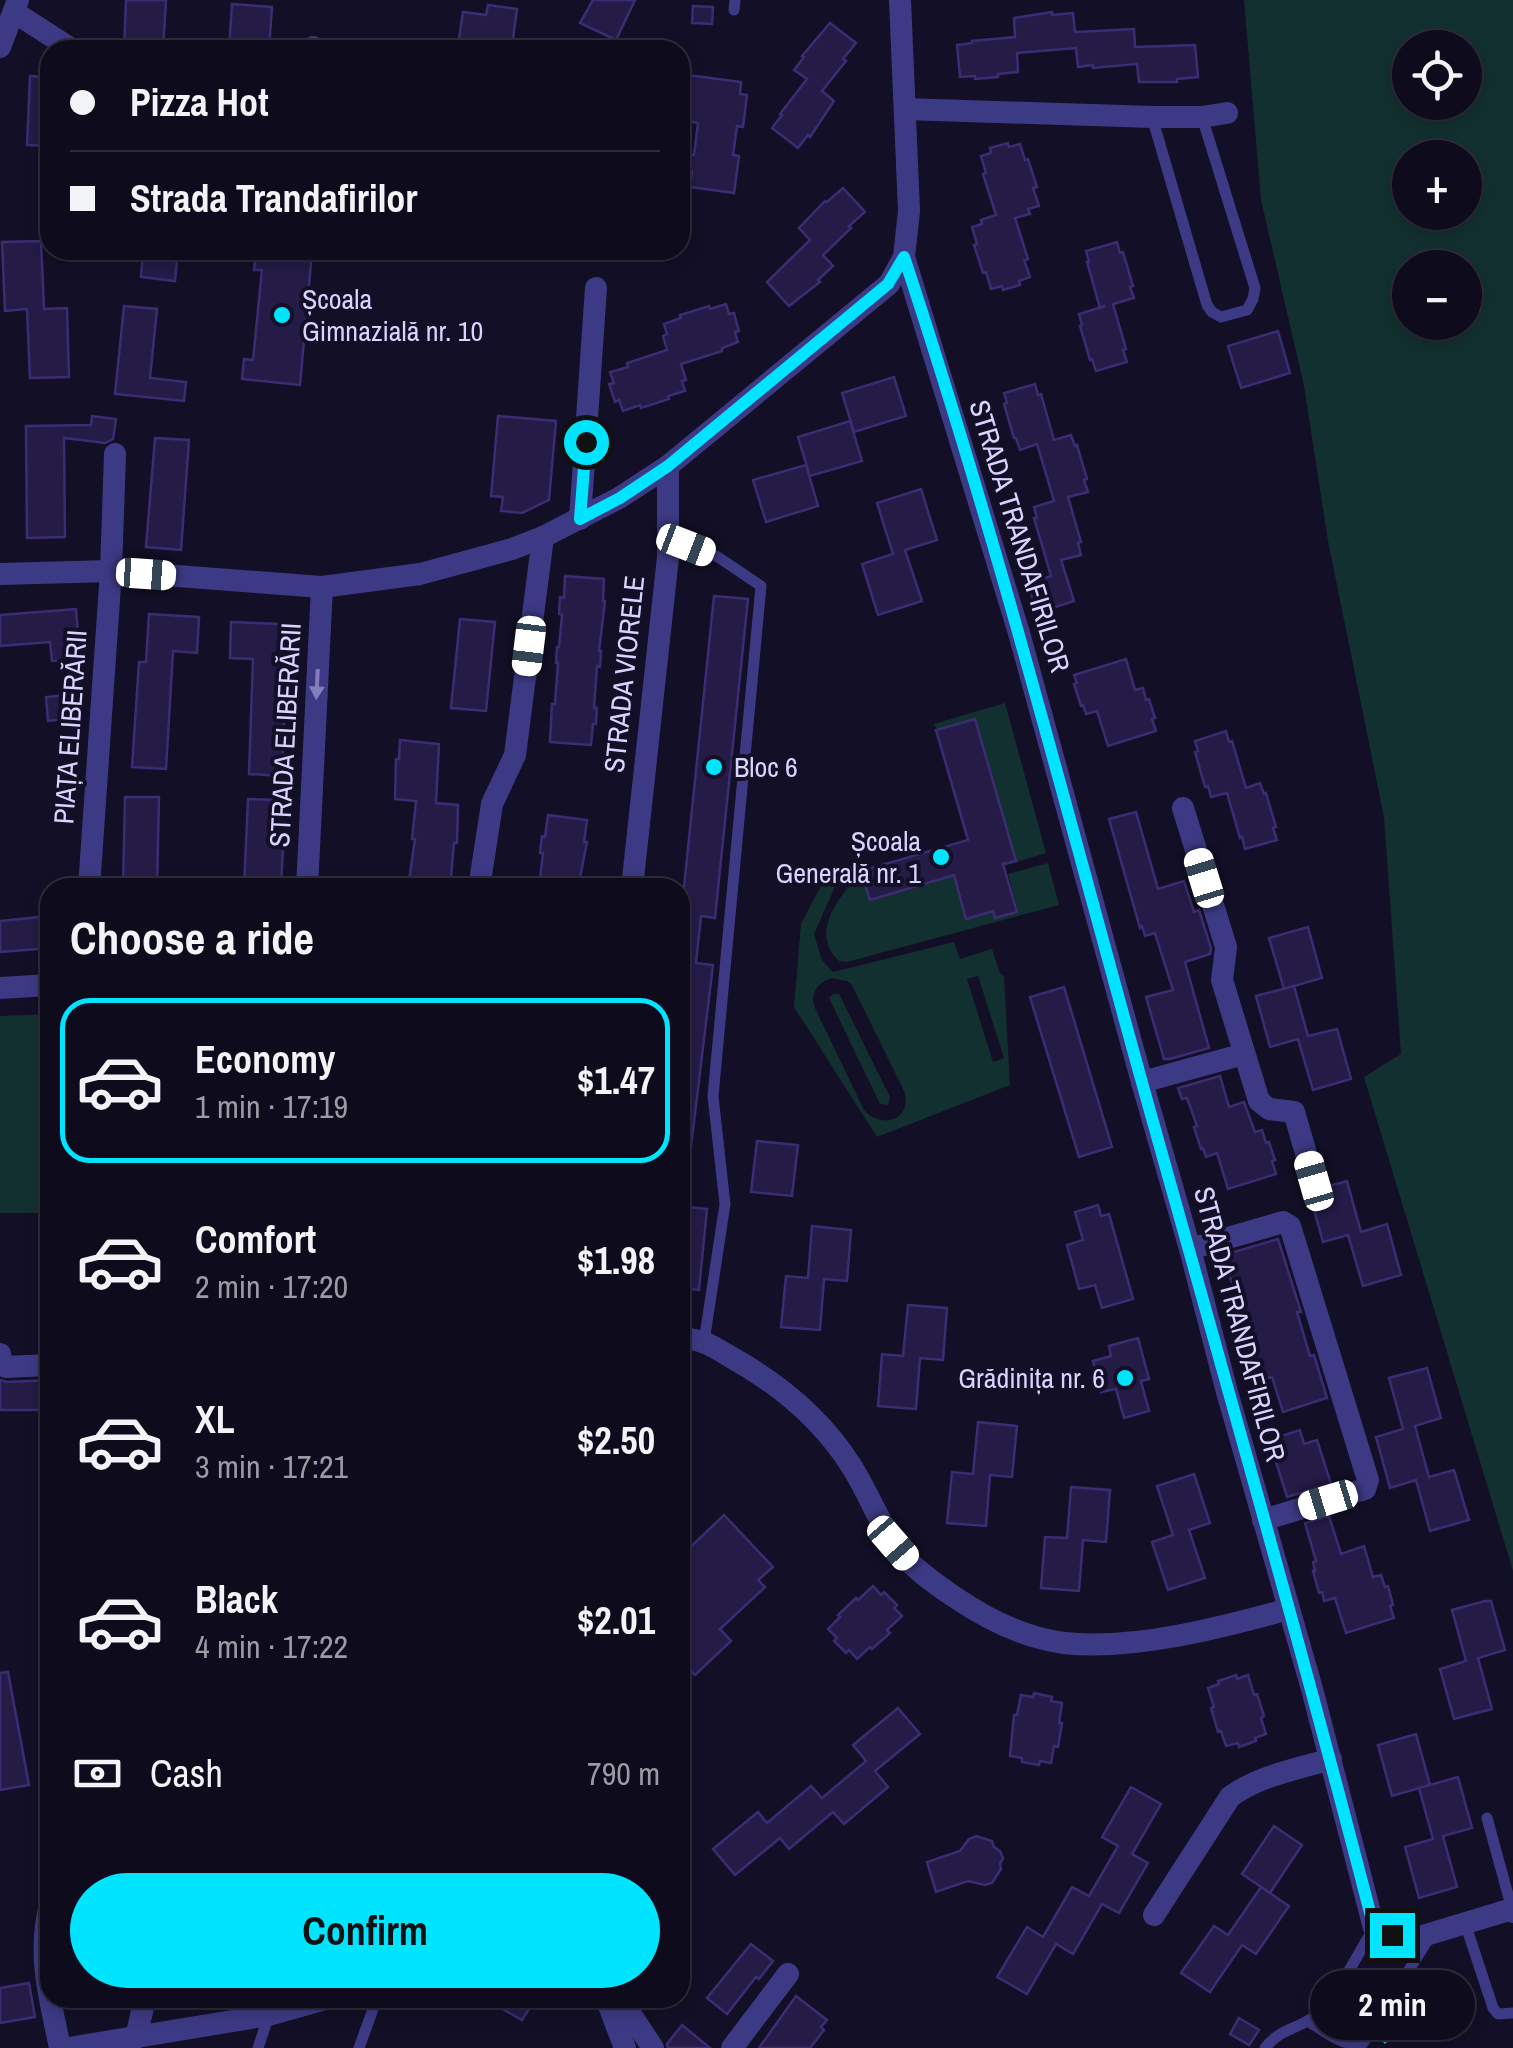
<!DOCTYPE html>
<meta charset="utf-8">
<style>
:root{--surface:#0e0b1c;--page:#1c1929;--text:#f1f3f6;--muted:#9b9ba3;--line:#2e2b3b;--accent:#00e5ff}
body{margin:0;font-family:"Archivo Narrow",sans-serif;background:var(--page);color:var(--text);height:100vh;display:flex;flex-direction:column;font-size:38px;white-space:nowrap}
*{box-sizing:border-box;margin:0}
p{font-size:32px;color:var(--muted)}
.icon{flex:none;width:55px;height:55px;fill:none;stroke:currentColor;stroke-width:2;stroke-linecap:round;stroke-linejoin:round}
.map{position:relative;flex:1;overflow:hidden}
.drawer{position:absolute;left:40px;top:878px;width:650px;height:1130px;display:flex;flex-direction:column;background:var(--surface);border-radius:30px;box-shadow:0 5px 15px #0003,0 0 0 2px var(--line)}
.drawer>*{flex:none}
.banner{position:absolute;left:40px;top:40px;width:650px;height:220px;border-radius:30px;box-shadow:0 5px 15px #0003,0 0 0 2px var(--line);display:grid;align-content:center;height:220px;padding:0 30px;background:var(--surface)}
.controls{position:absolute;left:1392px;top:30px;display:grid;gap:20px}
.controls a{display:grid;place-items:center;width:90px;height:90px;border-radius:50%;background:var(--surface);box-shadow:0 5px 15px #0003,0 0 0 2px var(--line);font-size:50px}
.end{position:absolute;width:45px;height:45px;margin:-22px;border:12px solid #00e5ff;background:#111;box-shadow:0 0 0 5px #111}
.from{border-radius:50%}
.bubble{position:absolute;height:70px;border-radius:35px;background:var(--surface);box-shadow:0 5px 15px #0003,0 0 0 2px var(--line);font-size:32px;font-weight:700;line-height:70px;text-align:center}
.car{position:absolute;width:30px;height:60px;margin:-30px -15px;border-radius:12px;box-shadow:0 0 8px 2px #0007;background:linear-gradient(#fff 24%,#345 0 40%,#fff 0 76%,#345 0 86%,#fff 0)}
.banner b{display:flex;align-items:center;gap:35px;height:95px;font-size:38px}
.banner b+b{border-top:2px solid var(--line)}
.banner i{width:25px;height:25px;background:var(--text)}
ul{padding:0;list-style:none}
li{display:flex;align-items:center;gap:30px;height:165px;margin:0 20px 15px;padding:0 10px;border:5px solid transparent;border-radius:30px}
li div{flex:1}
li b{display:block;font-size:38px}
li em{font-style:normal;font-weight:700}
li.on{border-color:var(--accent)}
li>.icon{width:90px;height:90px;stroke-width:1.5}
h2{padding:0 30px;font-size:45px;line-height:120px}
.pay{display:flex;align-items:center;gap:25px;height:110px;padding:0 30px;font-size:38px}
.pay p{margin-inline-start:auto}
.action{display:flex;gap:20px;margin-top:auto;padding:20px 30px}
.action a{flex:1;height:115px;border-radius:60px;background:var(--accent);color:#111;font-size:40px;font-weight:700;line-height:115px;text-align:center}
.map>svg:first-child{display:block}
.green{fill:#12302f;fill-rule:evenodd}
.building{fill:#241b47;stroke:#3b2d73;stroke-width:2.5}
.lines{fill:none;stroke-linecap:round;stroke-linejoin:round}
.path{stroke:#2fb8b0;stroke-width:4;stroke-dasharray:5 8;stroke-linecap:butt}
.lane{stroke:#3d3a85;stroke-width:11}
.street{stroke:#3d3a85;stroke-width:22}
.oneway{fill:#837fbc}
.route{stroke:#00e5ff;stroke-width:12}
.poi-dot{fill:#00e5ff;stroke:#130f26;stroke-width:4}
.labels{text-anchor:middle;stroke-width:8;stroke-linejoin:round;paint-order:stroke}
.poi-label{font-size:28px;fill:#d9d4ff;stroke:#130f26;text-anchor:start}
.street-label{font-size:28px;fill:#d9d4ff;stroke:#130f26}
</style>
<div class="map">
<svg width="1513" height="2048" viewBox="0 0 1513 2048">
<rect width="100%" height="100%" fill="#130f26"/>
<g class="green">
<path d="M1244,0H1513V1571L1364,1077L1401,1054L1384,817L1328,541L1304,386L1261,200ZM1410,48H1465V102H1410ZM1410,158H1465V212H1410ZM1410,268H1465V322H1410Z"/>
<polygon points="1005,703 1046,853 1004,866 1003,864 1016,861 1014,852 934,724"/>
<path d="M1048,863L1059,905L847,962L839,961C808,932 841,896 861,871L870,899L954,875L966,918L993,911L996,918L1018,911L1008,874Z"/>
<path d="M832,865L838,880L814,934L822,960L833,972L954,942L960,959L992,949L1000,973L1004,976L1010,1085L877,1137L794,1007L801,924ZM978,976L1004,1058L993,1062L967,979ZM832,978L847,981L852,985L904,1091C913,1120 882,1130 864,1110L814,1006C810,992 819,982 832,978Z"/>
<polygon points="833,994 839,994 890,1097 888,1105 880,1104 829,998"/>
<polygon points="47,1014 50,1074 50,1213 0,1213 0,1016"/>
</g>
<g class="building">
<polygon points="126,0 166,0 163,50 124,50"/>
<polygon points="593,0 635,0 616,40 580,23"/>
<polygon points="232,4 272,7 269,50 229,50"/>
<polygon points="488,5 517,9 512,46 505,45 504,50 477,50 478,42 459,39 463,12 486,15"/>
<polygon points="693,6 713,7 712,24 692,23"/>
<polygon points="1052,12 1052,15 1073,13 1075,32 1134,29 1135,47 1195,45 1198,77 1177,79 1177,82 1139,82 1137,64 1093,68 1093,65 1078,67 1076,48 1017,53 1018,72 998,74 998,77 975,79 975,76 960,77 957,45 972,43 972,41 1015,37 1014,18"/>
<polygon points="830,23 856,43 843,59 846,61 822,91 834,101 810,137 808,135 798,148 772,128 782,115 780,114 807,79 794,70 804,57 802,56"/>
<polygon points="680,74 741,82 740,94 747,95 743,127 737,126 733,155 739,156 734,193 690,187 692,171 680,169 680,153 694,155 698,123 680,120"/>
<polygon points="30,76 47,77 46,82 50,82 50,146 27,145"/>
<polygon points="1008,143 1009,147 1020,144 1025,160 1028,159 1037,187 1033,188 1039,206 1028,209 1030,214 1015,218 1028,259 1024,260 1030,277 1019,281 1020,285 1003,290 1002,286 991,289 986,272 983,273 974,245 977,244 972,227 982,224 981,220 996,215 983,174 986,173 981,156 991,153 990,148"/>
<polygon points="843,188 865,212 849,226 851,228 823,255 833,266 818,280 820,282 789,306 767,282 810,240 799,228 825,201 827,202"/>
<polygon points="41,241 44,309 67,308 69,377 30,378 27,309 5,311 2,242"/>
<polygon points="1117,242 1120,253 1123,252 1133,286 1130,287 1134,298 1113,304 1126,349 1123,350 1127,362 1096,371 1092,359 1090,360 1080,326 1082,325 1079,314 1105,306 1100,308 1087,262 1089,262 1086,251"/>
<polygon points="143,250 178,250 175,281 141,277"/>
<polygon points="256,250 312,252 300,385 242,379 244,359 253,360 262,270 254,270"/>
<polygon points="726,304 729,314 734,313 739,331 735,332 738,342 722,348 722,351 681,364 686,380 682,381 685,391 668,396 669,399 641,408 640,405 623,411 619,400 615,402 609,384 614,383 610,372 628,367 627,363 667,350 663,336 667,334 664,324 681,318 680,315 709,306 710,309"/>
<polygon points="124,306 157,309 150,378 186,382 184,401 115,394"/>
<polygon points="1278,331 1290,373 1241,388 1228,346"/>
<polygon points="894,377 906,416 854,432 842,393"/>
<polygon points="1035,384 1038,395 1041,394 1054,440 1071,435 1075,446 1077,445 1087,479 1084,480 1088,492 1068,497 1081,542 1078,543 1081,555 1061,560 1074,601 1037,613 1028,583 1051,576 1034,518 1037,518 1034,507 1054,501 1037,444 1020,450 1016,438 1014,438 1004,404 1007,403 1004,393"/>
<polygon points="92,416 116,419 113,439 105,443 64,438 65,537 27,538 26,426 91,425"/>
<polygon points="498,416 556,421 549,500 522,513 501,511 503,497 491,496"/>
<polygon points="850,421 862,461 810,476 798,437"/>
<polygon points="155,438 189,440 181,550 146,547"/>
<polygon points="806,465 818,506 766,522 753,480"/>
<polygon points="921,489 937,540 905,550 922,601 878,615 862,564 893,554 877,503"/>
<polygon points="565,576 604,579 603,601 605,601 599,651 601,651 600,667 597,666 594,708 597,708 596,724 593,724 591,745 550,742 552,704 555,704 558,663 556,663 557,647 559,647 562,615 559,614 560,597 564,598"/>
<polygon points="714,596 748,599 715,918 701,916 696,963 713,965 690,1155 680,1154 680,926"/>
<polygon points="76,609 80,659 52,661 50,642 0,646 0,615"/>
<polygon points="149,614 199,617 197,653 173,651 166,769 132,767 139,662 146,662"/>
<polygon points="460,619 495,622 486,711 451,708"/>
<polygon points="231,622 281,624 279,672 286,673 282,776 249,774 253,659 230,658"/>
<polygon points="1126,659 1135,690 1143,688 1146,700 1149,699 1155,718 1152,719 1156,731 1108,746 1097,711 1086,714 1083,705 1081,706 1074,684 1077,683 1074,675"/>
<polygon points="66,695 69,719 48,721 46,697"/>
<polygon points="975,719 1016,861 1003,864 1017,912 995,918 993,911 966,919 954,875 870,900 861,871 968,840 936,730"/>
<polygon points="1226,731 1229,742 1232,741 1246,788 1260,783 1264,794 1266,793 1276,827 1273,828 1277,840 1245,849 1242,837 1240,838 1227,793 1211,797 1208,786 1205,787 1195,752 1198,751 1195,741"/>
<polygon points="400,740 439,744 436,803 458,805 457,843 454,843 450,888 408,887 415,839 412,839 416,801 395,799 396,759 399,759"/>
<polygon points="125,797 159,797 157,888 123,888"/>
<polygon points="248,799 281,800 281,804 285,804 281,888 244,888"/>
<polygon points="1136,812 1158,889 1184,881 1194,912 1199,910 1211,948 1210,954 1185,962 1209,1048 1170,1059 1164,1059 1146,997 1173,990 1155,933 1145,936 1142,926 1140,928 1109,819"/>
<polygon points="548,815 587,820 584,842 587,842 578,888 539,888 543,853 540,853 542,836 545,837"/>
<polygon points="50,916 50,948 0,952 0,921"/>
<polygon points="1308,927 1322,978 1284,989 1269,938"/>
<polygon points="1294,986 1308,1036 1337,1029 1351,1079 1313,1090 1298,1039 1270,1047 1256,996"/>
<polygon points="1064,987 1112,1147 1079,1157 1030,997"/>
<polygon points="1220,1076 1229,1107 1244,1102 1255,1132 1262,1130 1266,1143 1269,1142 1275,1160 1272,1161 1276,1174 1228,1189 1217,1153 1206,1157 1203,1148 1201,1149 1194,1127 1197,1126 1187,1098 1182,1099 1178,1088"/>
<polygon points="757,1141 798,1145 792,1196 751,1192"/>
<polygon points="1347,1181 1361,1232 1387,1224 1401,1275 1363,1286 1348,1235 1323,1242 1310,1195 1319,1195 1328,1186"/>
<polygon points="1098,1205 1101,1216 1109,1214 1133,1299 1102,1308 1095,1285 1079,1289 1067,1245 1083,1240 1075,1212"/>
<polygon points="680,1206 707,1209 699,1290 680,1288"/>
<polygon points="812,1226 851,1230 847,1281 824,1279 820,1330 781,1327 786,1276 808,1278"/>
<polygon points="1278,1239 1301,1312 1297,1312 1310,1356 1314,1355 1327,1398 1283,1412 1272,1377 1262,1380 1259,1371 1256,1372 1224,1255"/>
<polygon points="908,1305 947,1308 943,1360 920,1358 916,1409 878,1406 882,1354 903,1356"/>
<polygon points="1138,1338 1149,1379 1141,1381 1149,1411 1124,1418 1116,1389 1101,1392 1093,1361 1111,1356 1109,1346"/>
<polygon points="1427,1368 1441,1418 1415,1426 1429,1477 1454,1470 1469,1520 1430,1531 1416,1480 1390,1488 1376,1437 1403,1429 1389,1378"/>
<polygon points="0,1380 7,1382 50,1380 50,1410 0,1410"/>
<polygon points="978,1422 1017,1426 1012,1477 990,1475 986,1526 947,1523 952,1472 973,1474"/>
<polygon points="1300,1430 1304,1444 1317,1440 1331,1484 1287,1497 1269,1440"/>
<polygon points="1194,1474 1210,1523 1189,1530 1205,1578 1168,1590 1152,1542 1173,1535 1157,1486"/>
<polygon points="1071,1487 1110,1490 1106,1542 1083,1540 1079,1591 1041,1588 1045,1537 1067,1538"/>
<polygon points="724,1515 773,1567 758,1580 765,1587 720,1629 731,1641 695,1675 680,1660 680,1557"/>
<polygon points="1329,1516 1341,1554 1364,1546 1373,1577 1381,1575 1385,1587 1388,1586 1393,1605 1390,1606 1394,1618 1346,1633 1335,1598 1324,1601 1322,1592 1319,1593 1313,1571 1315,1571 1313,1562 1316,1561 1305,1523"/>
<polygon points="873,1586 881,1595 884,1592 897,1605 894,1608 902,1616 887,1630 890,1633 872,1649 870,1647 857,1659 849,1650 846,1653 834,1641 837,1638 828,1629 840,1617 838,1615 856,1598 858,1600"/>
<polygon points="1485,1601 1491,1601 1505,1650 1478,1658 1492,1709 1454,1719 1440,1669 1466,1661 1452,1610"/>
<polygon points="8,1672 29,1785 0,1790 0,1673"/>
<polygon points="1236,1675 1237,1679 1248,1675 1254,1695 1257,1694 1264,1716 1261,1718 1266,1734 1255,1738 1256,1741 1239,1747 1238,1743 1226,1746 1221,1731 1218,1732 1211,1708 1214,1707 1208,1688 1219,1684 1218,1681"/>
<polygon points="1034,1693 1052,1697 1051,1701 1062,1703 1059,1723 1062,1723 1058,1747 1054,1746 1051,1763 1040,1761 1039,1765 1022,1762 1022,1758 1010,1756 1014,1715 1017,1715 1021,1695 1033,1697"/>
<polygon points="898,1708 920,1734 875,1771 888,1787 844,1824 833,1812 789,1849 780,1838 735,1875 713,1849 758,1812 767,1823 811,1786 822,1798 866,1761 853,1745"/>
<polygon points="1416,1734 1430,1785 1392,1796 1378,1745"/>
<polygon points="1458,1777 1472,1828 1443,1836 1457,1887 1419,1898 1405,1847 1433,1839 1419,1788"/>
<polygon points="1131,1787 1161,1804 1132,1854 1148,1863 1119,1913 1102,1904 1073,1954 1056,1944 1027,1994 997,1977 1027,1927 1043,1937 1072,1887 1089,1896 1118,1846 1102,1837"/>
<polygon points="1274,1826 1302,1845 1270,1893 1242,1874"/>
<polygon points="976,1836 992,1841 994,1847 1000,1851 1003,1858 1000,1864 1001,1869 992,1883 985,1885 968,1881 936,1892 927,1862 960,1851 969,1839"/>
<polygon points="1261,1887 1289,1906 1256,1954 1242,1945 1210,1992 1181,1973 1214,1926 1228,1935"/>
<polygon points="751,1944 773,1961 759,1979 756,1977 727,2014 707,1998"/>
<polygon points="29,1983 35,2017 0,2023 0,1988"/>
<polygon points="796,1996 827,2020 821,2027 824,2030 810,2048 759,2048"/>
<polygon points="483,1998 536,1998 522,2020"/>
<polygon points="1239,2018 1259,2030 1249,2045 1230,2034"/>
<polygon points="682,2025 710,2048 668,2048 667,2044"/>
</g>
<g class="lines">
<polyline class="path" points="1383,2039 1391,2048"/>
<g class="lane">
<polyline points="734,10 735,0"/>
<polyline points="1152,117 1207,305 1212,312 1221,317 1247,310 1253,299 1255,288 1202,117"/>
<polyline points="668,536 718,557 761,586 713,1096 725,1204 704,1342"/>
<polyline points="1487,1818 1512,1909"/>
<polyline points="1465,1923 1493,2008 1498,2014 1513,2013"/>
<path d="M1308,2021C1324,2031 1344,2048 1363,2043L1431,1935"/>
<polyline points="258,2048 269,2015"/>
<polyline points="359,2048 377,1998"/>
<path d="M1265,2048C1282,2026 1300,2030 1317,2014C1338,1995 1358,1953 1374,1928"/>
</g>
<g class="street">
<polyline points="900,0 909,211 904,257 1019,633 1142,1082 1190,1249 1227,1392 1312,1689 1374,1928 1406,1938 1416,1938 1512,1909 1513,1912"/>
<polyline points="14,12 73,50"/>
<polyline points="0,47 18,0"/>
<polyline points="312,50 313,47"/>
<polyline points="905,109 1152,117 1202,117 1227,113"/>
<polyline points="580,519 596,288"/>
<polyline points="0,574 111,571 322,587 420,574 512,549 543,537 619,498 668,466 889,284 904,257"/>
<polyline points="1183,808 1226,947 1222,980 1259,1101 1269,1109 1294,1112 1314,1181"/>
<polyline points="89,888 111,571 115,454"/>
<polyline points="307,888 322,587"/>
<polyline points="479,888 492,804 515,755 543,537"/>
<polyline points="632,888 668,557 668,466"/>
<polyline points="0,988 50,985"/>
<polyline points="1142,1082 1244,1054"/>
<polyline points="1190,1249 1283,1222 1290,1226 1368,1480 1365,1489 1263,1520"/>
<path d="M680,1338C687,1339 695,1339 702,1342C712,1345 721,1351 729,1356C778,1383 822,1419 852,1467C867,1491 877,1517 892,1541C907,1564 931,1581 953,1596C985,1618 1025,1638 1064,1643C1133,1651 1223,1627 1289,1609"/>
<polyline points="0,1354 2,1364 6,1367 50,1365"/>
<path d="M50,1905C37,1956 50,1998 60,2048"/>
<path d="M1154,1915L1230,1797C1258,1776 1297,1769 1331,1759"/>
<polyline points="606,1998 625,2048"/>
<polyline points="620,1998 653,2048"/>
<polyline points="136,2038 145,1998"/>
<polyline points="69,2048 269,2015 329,1998"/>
<polyline points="732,2048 788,1974"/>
</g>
</g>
<defs><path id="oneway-solid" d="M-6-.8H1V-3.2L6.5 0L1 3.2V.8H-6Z" transform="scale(2.5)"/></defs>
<use class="oneway" href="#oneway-solid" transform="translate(317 684) rotate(93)"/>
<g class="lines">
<path class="route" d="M586,442L580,519L620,498L668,466L888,284L904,257C994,528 1065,804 1141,1079C1220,1362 1301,1644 1374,1928L1392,1935"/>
</g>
<g class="poi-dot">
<circle cx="282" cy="315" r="10"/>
<circle cx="714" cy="767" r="10"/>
<circle cx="941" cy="857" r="10"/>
<circle cx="1125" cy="1378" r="10"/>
</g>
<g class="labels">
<g class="poi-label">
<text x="302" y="309">Școala<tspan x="302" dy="32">Gimnazială nr. 10</tspan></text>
<text x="734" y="777">Bloc 6</text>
<text x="921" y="851" text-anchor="end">Școala<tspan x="921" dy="32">Generală nr. 1</tspan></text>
<text x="1105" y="1388" text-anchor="end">Grădinița nr. 6</text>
</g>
<g class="street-label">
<text transform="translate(1020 536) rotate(73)" y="10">STRADA TRANDAFIRILOR</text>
<text transform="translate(624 674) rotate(-84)" y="10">STRADA VIORELE</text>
<text transform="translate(70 727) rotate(-86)" y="10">PIAȚA ELIBERĂRII</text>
<text transform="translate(285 735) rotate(-87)" y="10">STRADA ELIBERĂRII</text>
<text transform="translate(1240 1324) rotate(75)" y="10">STRADA TRANDAFIRILOR</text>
</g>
</g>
</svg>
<div class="controls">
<a><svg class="icon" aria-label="locate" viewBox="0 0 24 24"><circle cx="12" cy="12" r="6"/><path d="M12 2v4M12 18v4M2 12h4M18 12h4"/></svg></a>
<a>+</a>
<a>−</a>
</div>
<i class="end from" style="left:586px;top:442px"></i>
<i class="end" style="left:1392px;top:1935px"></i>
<div class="bubble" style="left:1310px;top:1970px;width:165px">2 min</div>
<i class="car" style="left:686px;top:545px;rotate:111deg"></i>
<i class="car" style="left:146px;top:574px;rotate:94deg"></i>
<i class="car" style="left:529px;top:646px;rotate:187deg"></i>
<i class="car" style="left:1204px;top:878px;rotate:343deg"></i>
<i class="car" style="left:1314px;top:1181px;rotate:344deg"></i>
<i class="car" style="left:1328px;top:1500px;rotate:253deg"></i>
<i class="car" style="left:893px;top:1543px;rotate:139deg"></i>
<div class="banner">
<b><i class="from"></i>Pizza Hot</b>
<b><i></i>Strada Trandafirilor</b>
</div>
<section class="drawer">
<h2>Choose a ride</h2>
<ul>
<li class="on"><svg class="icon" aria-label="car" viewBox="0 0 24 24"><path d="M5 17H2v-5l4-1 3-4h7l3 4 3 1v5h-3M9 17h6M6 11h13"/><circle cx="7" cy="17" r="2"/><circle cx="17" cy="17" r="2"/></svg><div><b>Economy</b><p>1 min · 17:19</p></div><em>$1.47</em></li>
<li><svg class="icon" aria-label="car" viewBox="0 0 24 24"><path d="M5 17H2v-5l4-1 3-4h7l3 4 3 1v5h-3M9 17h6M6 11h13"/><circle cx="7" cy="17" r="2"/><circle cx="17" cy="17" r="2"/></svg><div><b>Comfort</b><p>2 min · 17:20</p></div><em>$1.98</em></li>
<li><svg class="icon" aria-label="car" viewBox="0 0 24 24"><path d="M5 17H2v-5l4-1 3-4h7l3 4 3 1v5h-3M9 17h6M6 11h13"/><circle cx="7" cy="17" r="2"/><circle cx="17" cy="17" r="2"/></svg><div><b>XL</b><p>3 min · 17:21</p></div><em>$2.50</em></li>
<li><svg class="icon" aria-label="car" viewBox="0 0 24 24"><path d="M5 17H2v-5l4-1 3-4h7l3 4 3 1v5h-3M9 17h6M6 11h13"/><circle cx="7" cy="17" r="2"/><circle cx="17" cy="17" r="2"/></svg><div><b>Black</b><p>4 min · 17:22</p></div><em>$2.01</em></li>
</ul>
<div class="pay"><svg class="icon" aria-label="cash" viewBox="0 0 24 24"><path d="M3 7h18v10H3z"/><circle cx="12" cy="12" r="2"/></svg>Cash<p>790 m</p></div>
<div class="action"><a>Confirm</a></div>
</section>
</div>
